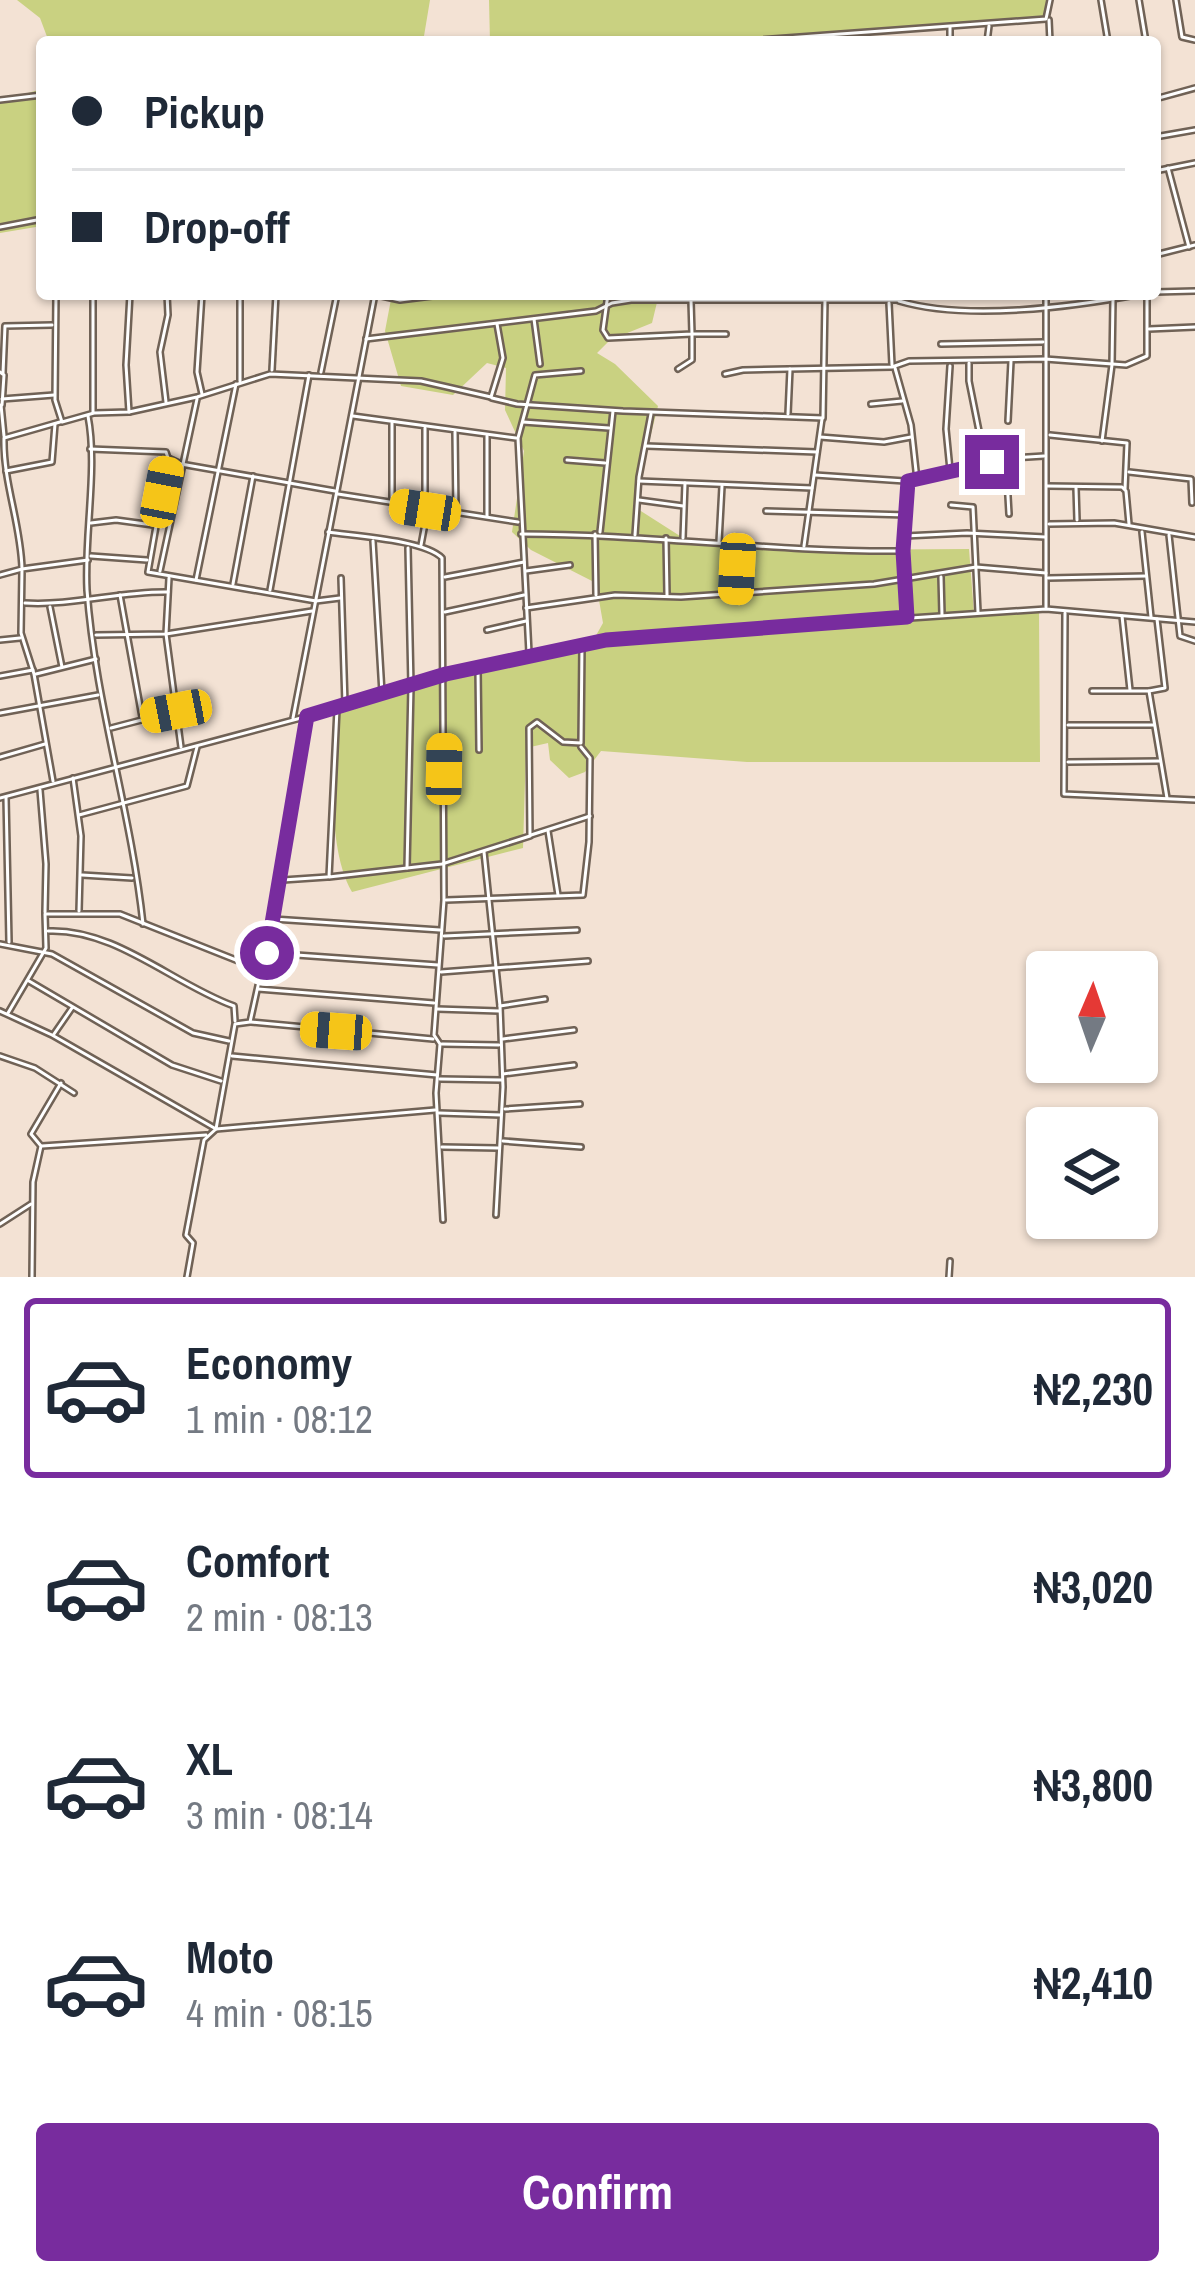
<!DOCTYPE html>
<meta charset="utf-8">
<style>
:root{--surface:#fff;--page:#f6f6f7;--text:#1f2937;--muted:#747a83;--line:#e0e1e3;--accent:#782c9e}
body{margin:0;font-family:"Archivo Narrow",sans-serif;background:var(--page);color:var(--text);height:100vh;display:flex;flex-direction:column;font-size:45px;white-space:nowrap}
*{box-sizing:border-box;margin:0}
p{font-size:39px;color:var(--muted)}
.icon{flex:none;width:66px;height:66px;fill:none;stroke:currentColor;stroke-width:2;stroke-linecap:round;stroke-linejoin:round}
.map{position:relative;height:1277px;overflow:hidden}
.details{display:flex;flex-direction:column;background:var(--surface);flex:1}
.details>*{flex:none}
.hud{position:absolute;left:36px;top:36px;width:1125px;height:264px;border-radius:12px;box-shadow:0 3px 9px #0004;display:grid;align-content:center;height:264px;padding:0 36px;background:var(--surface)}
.needle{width:78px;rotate:2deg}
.controls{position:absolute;left:1026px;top:951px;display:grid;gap:24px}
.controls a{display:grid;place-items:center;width:132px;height:132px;border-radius:12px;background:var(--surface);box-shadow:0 3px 9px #0004;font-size:60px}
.end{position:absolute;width:54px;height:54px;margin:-27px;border:15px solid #782c9e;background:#fff;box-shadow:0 0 0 6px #fff}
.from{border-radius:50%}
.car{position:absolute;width:36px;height:72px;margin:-36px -18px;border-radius:15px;box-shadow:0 0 9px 3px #0007;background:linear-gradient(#f5c518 24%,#345 0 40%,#f5c518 0 76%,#345 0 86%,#f5c518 0)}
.hud b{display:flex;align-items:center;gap:42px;height:114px;font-size:45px}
.hud b+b{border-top:3px solid var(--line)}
.hud i{width:30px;height:30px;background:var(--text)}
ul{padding:21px 0 0;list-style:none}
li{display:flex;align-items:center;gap:36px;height:180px;margin:0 24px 18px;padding:0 12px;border:6px solid transparent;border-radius:12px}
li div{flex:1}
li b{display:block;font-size:45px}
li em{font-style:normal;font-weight:700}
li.active{border-color:var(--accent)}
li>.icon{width:108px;height:108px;stroke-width:1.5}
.cta{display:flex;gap:24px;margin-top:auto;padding:24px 36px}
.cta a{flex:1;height:138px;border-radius:12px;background:var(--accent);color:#fff;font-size:48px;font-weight:700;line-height:138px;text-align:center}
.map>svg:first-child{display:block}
.green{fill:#c9d181}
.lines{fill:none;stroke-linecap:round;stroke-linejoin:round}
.street-casing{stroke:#706256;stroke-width:8}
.street{stroke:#fff;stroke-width:3}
.route{stroke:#782c9e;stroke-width:15}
</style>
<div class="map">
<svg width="1195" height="1277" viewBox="0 0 1195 1277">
<rect width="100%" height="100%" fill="#f3e2d4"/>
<g class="green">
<polygon points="17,0 430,0 423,42 49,42 40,18"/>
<polygon points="489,0 1047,0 1048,21 775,42 490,42"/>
<polygon points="42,89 42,226 0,233 0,101"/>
<path d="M392,294H659L652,323L610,340L597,353L615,364L658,406L633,506L691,543L813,550L969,549L974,614L1039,610L1040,762H747L601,751L585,772L569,778L550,760L548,743L526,748L523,848L352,892C326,846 334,765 335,711L490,667L589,648L603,623L596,583L531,550L512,532L524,451L505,410L506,368L487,363L453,395L401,386L385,331Z"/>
</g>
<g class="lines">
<defs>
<g id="street">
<polyline points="1101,0 1108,42"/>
<polyline points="1139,0 1146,42"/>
<polyline points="1176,0 1182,37 1195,40"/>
<polyline points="1049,20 1050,42"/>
<polyline points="733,42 1046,19 1050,0"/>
<polyline points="950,42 950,27"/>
<polyline points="987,42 989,26"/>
<polyline points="1155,99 1195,88"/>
<polyline points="0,100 42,95"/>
<polyline points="1155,137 1195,130"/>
<polyline points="1168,168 1189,247"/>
<polyline points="1155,171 1195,163"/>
<polyline points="0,227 42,219"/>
<polyline points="1155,255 1195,245"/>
<polyline points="1155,292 1195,291"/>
<polyline points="56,294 55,400 62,422 94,413 129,412 197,397 270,374 421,381 491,397 503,358 497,324"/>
<polyline points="93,294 93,412"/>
<polyline points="202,294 197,372 202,394"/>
<polyline points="608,294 603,330 608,338 692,334 691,301"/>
<polyline points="1046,294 1046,607"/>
<polyline points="377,295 400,300 448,294"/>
<path d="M899,301C966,321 1072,307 1141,294"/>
<polyline points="889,303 892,365"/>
<polyline points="534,319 540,364"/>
<polyline points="1149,329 1195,327"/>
<polyline points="366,339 596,311 612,303 631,300 897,300 897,294"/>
<polyline points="941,344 1043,342"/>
<polyline points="969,363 969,381 980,436"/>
<polyline points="950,366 946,429 950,470"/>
<polyline points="895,368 911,425 917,480"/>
<polyline points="678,369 692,360 692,334 726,334"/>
<polyline points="272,370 276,294"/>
<polyline points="0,372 4,375 2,405"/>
<polyline points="321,372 337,294"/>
<polyline points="3,373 5,326 52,325"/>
<polyline points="725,374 743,370 892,367 909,361 1045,359 1126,365 1147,356 1147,294"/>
<polyline points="240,381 240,294"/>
<polyline points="492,398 517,404 623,411 823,418 825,299"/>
<polyline points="2,399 54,395"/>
<polyline points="166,402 160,352 168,315 167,294"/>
<polyline points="871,404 902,401"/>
<polyline points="1,405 4,436"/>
<polyline points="129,412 126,365 130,294"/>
<polyline points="788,414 790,369"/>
<path d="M88,416C98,468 84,535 87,590C95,702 131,811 143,924"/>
<polyline points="353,416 516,438"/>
<polyline points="1008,421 1011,361"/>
<polyline points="523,422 609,428"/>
<polyline points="425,428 425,509"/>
<polyline points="455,432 456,512"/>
<polyline points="1050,435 1127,443 1125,489"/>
<polyline points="487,436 487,516"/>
<polyline points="820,437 884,442 911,437"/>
<polyline points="1102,441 1112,365 1113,299"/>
<polyline points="646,446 817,452"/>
<polyline points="90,449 166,452 168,458 181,464 335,491"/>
<polyline points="168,458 148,572 316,601 340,598"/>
<polyline points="567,460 605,463"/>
<polyline points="1006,461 1009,514"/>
<polyline points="6,471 52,462 55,424"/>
<polyline points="1129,472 1191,479 1192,503"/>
<polyline points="815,475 905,481 1010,458 1044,456"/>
<polyline points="639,481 812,488"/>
<polyline points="1047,486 1122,487 1126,491 1129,524"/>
<polyline points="1076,488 1077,520"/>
<polyline points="338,494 518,522"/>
<polyline points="639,500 683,506"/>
<polyline points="392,503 392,423"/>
<polyline points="951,505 973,507 978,612"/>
<polyline points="766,511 907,515"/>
<polyline points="91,523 116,520 153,525"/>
<polyline points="1049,524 1114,523 1195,537"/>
<path d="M328,532C355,536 425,540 442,558L444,900L434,1035L440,1044L436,1093L443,1220"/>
<polyline points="600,532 613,411"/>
<polyline points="1142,532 1151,617"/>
<path d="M521,534C648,534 774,552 900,551L907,617"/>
<polyline points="595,534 596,595"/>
<polyline points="635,535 639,477 651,414"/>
<polyline points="1169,535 1180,636 1195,641"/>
<polyline points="905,536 967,533 1045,537"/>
<polyline points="666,538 667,595"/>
<polyline points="683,538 685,483"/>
<polyline points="373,541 382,693"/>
<polyline points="719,542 722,486"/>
<polyline points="421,545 427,513"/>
<polyline points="804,546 822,419"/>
<polyline points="903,550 908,481"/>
<polyline points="91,556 147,560"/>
<polyline points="160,571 197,399"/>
<polyline points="526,571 570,565"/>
<path d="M0,575L22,569C21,524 3,483 4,438L60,422"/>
<polyline points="445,577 524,562"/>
<polyline points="941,577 942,615"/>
<polyline points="169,578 166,634 181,747"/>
<polyline points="341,578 345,704"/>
<polyline points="1048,578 1146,576"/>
<polyline points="196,580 236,384"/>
<polyline points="233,584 253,476"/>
<polyline points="270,590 309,375"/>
<polyline points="736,594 738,545"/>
<polyline points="120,595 142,717"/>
<path d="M25,603C73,606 119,591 168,592"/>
<polyline points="50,607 62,667"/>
<polyline points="526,608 615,595 681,597 874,584 976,567 1046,573"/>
<polyline points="445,612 524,595"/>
<polyline points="1065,613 1064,794 1195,800"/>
<polyline points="1122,616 1130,690"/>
<polyline points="487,630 526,621"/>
<polyline points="96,635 166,634 312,611"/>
<polyline points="0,640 20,638"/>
<polyline points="529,653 518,438 535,375 581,371"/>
<polyline points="478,669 479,750"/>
<polyline points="36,674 96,659"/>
<polyline points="0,676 33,670"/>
<polyline points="1092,691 1149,691 1167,798"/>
<polyline points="1149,691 1165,688 1157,619"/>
<polyline points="337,709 329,877 442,864 530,836 529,728 537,722 563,742 581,743 582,645"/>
<polyline points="0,713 98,695"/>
<polyline points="293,718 375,294"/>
<polyline points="1068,725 1154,725"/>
<polyline points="111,728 176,711"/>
<polyline points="0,757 45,744"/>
<polyline points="1068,762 1160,761"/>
<polyline points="73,778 81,836 79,911"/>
<polyline points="53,781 34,674 21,633 22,569 88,560"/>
<polyline points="40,790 46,864 45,912"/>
<polyline points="6,797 9,942"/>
<polyline points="0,798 316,714 446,674 625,637 1046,609 1195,622"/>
<polyline points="79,815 187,786 197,747"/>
<polyline points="548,831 558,895"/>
<polyline points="531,835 590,816"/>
<polyline points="484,852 500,1006 503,1087 496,1215"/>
<polyline points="407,868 411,686 408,548"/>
<polyline points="82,875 132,878"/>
<polyline points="283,880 327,877"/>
<polyline points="446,900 583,895 589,842 590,758 581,747"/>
<polyline points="273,919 440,930"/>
<path d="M48,931C115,928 173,984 234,1006L235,1021"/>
<polyline points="444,936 577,930"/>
<polyline points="0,944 52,954 193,1033 229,1041"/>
<polyline points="268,953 438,965"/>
<polyline points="441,972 588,961"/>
<polyline points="29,981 172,1065 221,1081"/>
<polyline points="258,989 434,1003"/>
<polyline points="500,1006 545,999"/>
<polyline points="437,1009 499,1011"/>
<polyline points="0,1011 52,1035 216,1129 435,1110"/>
<polyline points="8,1013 46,948 45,914 120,914 246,964 263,962"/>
<polyline points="251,1022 433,1039"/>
<polyline points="54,1034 72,1008"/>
<polyline points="503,1039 574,1030"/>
<polyline points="442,1044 499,1045"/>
<polyline points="0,1056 35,1068 74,1093"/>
<polyline points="232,1056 437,1075"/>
<polyline points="503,1074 574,1065"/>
<polyline points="440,1079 502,1080"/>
<polyline points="505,1109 580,1104"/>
<polyline points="439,1113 501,1115"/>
<polyline points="503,1141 581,1147"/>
<polyline points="42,1146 206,1135"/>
<polyline points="442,1147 498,1148"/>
<polyline points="0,1224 31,1204"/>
<polyline points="32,1277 33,1182 41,1146 31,1134 61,1083"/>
<polyline points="187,1277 193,1243 186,1235 204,1140 216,1129 235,1024 250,1022 275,909 307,718"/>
<polyline points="949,1277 950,1261"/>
</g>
</defs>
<use href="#street" class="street-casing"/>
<use href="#street" class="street"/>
</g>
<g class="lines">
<polyline class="route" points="267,953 307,716 446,674 606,640 907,617 903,551 908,481 992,462"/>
</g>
</svg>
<div class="controls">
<a><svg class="needle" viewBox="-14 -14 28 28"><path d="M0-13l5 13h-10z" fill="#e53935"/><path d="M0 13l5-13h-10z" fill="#747a83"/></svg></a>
<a><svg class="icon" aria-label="layers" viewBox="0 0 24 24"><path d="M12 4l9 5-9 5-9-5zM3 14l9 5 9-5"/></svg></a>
</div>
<i class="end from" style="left:267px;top:953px"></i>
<i class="end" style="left:992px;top:462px"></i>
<i class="car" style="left:162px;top:492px;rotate:11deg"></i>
<i class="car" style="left:425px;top:510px;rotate:279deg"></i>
<i class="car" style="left:737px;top:569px;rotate:183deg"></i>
<i class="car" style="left:176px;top:711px;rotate:259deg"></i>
<i class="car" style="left:444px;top:769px;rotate:1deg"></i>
<i class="car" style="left:336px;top:1031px;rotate:274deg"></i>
<div class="hud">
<b><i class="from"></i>Pickup</b>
<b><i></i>Drop-off</b>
</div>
</div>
<section class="details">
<ul>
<li class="active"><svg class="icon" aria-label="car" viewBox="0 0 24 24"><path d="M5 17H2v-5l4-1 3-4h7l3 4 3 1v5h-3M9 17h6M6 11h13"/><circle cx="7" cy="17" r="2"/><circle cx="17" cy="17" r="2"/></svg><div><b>Economy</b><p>1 min · 08:12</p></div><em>₦2,230</em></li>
<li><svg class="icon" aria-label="car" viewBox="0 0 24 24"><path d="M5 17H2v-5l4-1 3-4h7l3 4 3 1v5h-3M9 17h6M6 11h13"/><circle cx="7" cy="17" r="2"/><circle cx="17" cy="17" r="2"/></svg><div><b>Comfort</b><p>2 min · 08:13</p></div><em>₦3,020</em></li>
<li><svg class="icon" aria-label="car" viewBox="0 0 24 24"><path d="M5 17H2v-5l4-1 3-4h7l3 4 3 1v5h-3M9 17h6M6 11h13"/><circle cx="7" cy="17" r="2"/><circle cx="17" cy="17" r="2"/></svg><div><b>XL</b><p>3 min · 08:14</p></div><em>₦3,800</em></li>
<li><svg class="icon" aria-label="car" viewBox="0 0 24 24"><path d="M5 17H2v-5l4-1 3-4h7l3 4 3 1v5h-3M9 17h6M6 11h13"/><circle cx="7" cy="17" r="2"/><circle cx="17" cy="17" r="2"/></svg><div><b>Moto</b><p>4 min · 08:15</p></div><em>₦2,410</em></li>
</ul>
<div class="cta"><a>Confirm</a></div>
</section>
